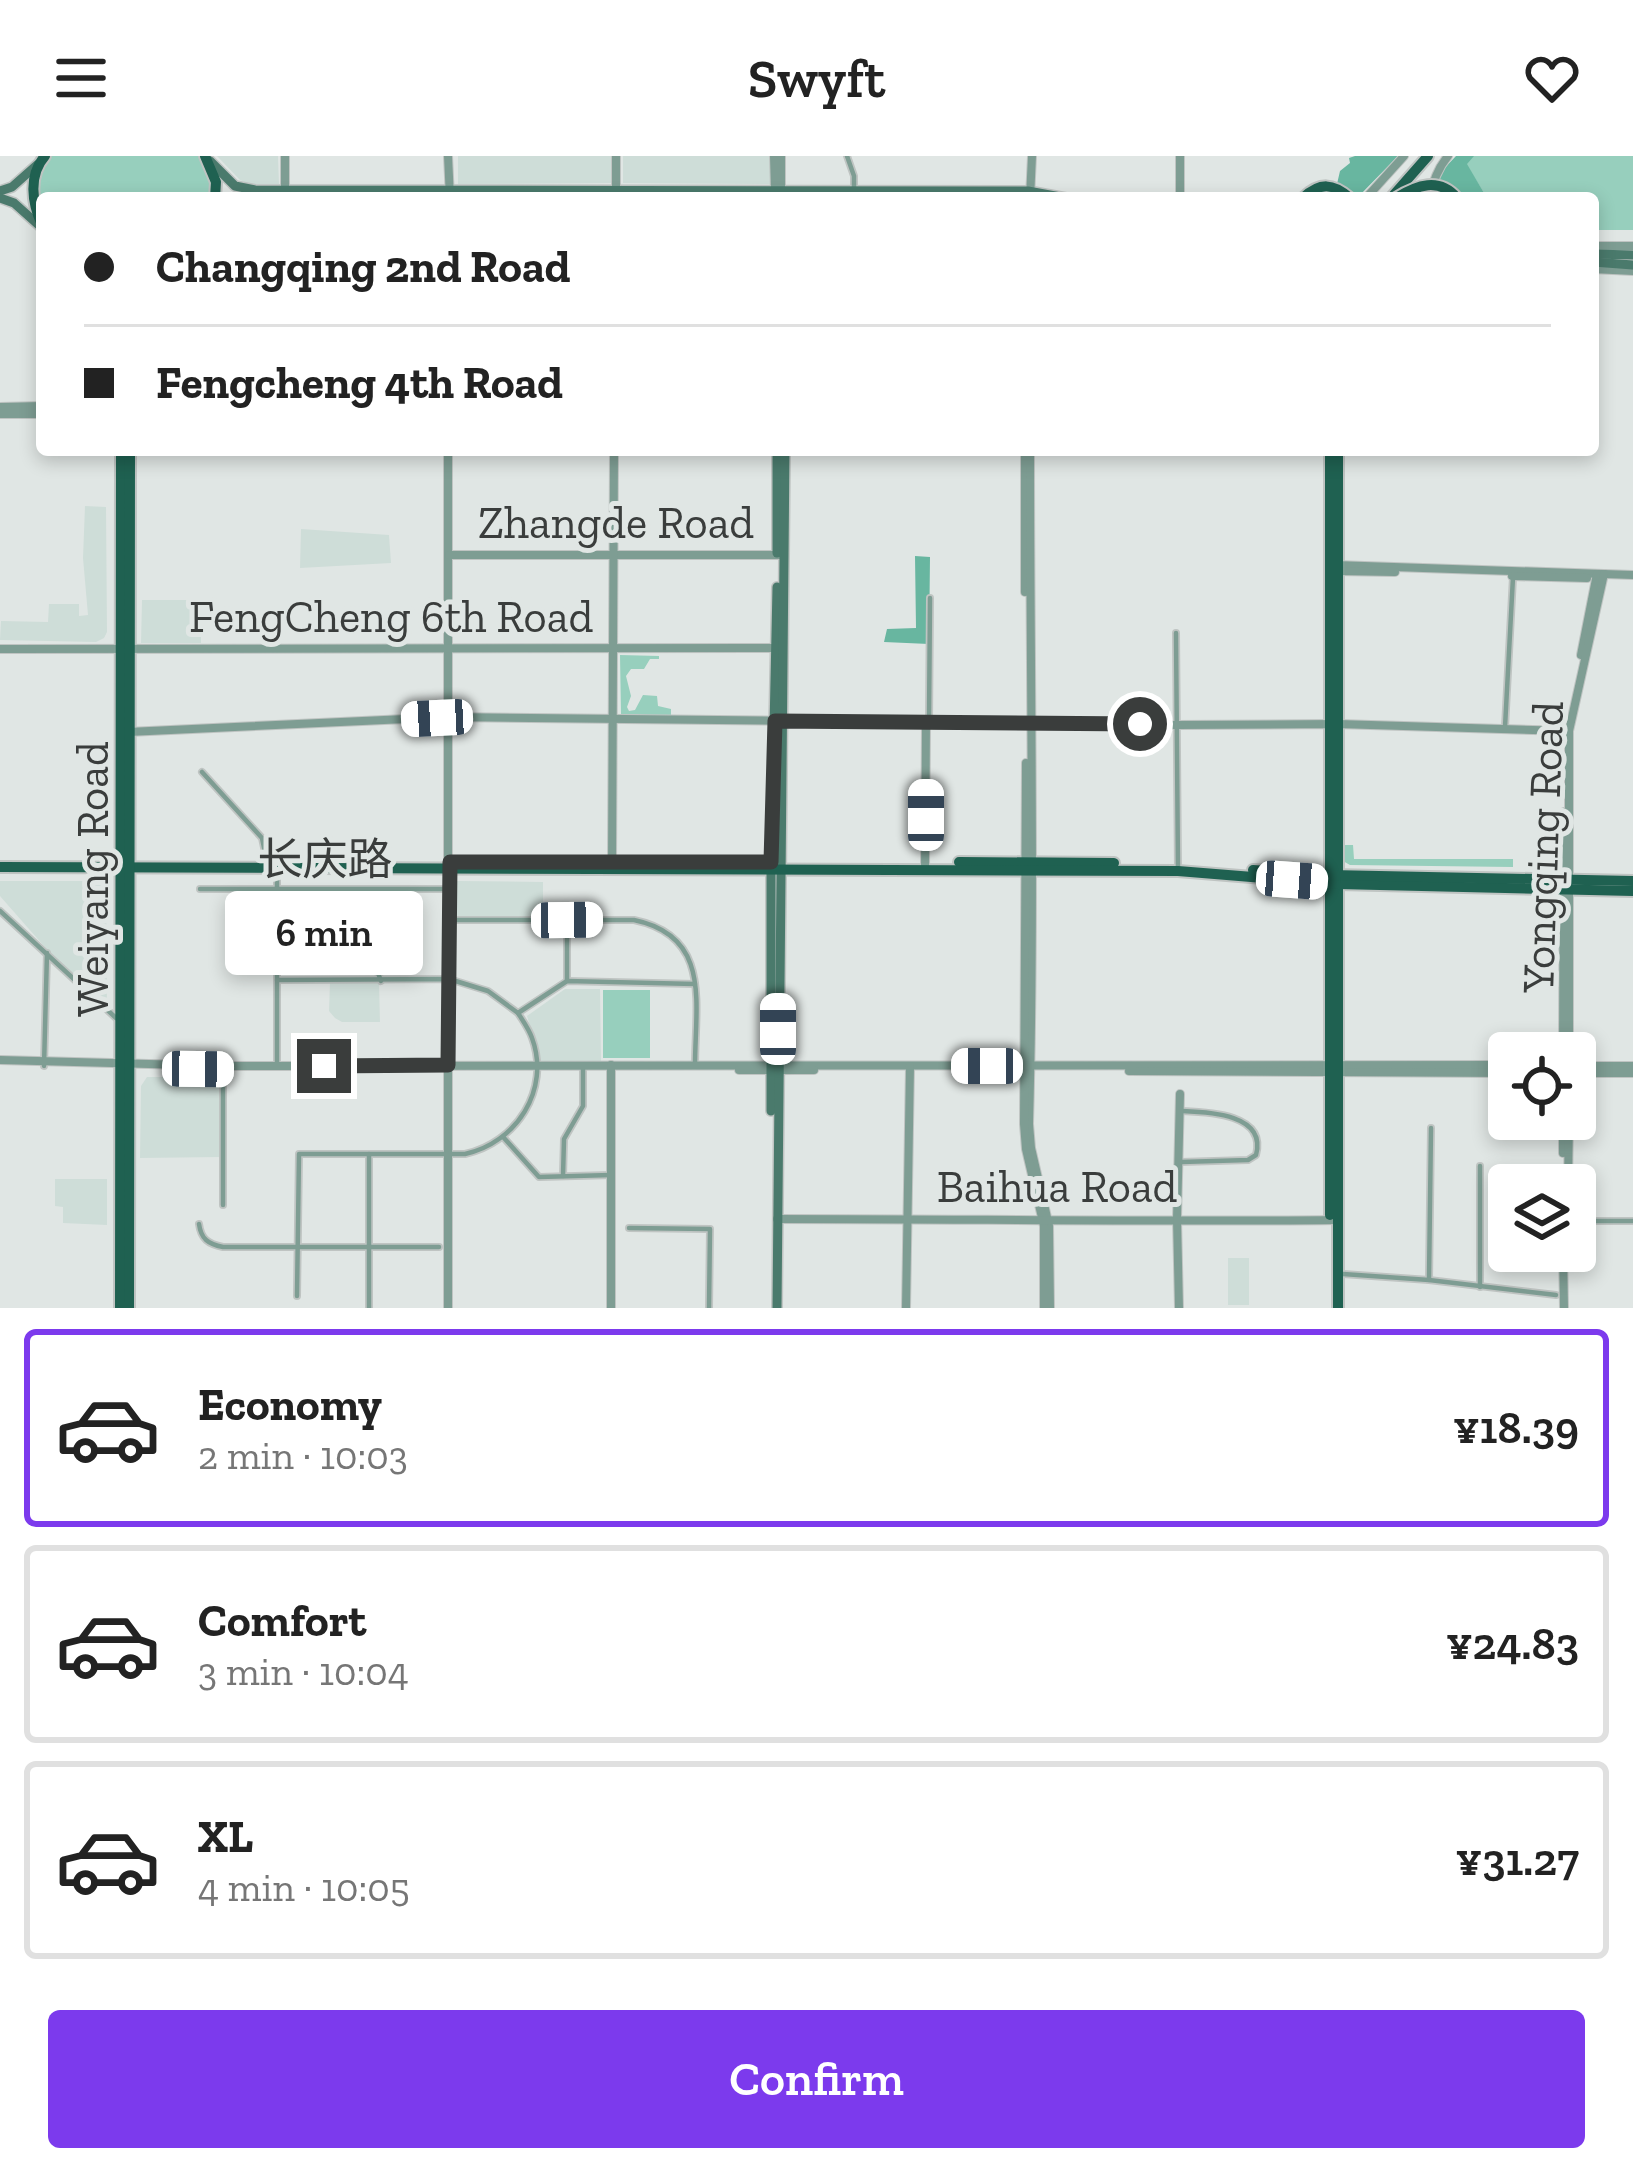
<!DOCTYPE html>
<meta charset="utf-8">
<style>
:root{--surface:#fff;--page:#f6f6f6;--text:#222;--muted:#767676;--line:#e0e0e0;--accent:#7c3aed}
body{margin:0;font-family:"Zilla Slab","Noto Sans SC",serif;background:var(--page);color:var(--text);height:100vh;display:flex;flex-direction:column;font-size:45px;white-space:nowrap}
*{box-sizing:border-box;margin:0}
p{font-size:39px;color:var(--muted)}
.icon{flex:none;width:66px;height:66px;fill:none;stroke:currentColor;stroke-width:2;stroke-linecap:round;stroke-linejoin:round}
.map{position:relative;height:1152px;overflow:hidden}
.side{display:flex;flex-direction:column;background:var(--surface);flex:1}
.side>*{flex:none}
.top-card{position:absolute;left:36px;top:36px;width:1563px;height:264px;border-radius:12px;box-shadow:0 6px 18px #0003;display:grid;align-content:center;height:264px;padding:0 48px;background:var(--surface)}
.buttons{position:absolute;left:1488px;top:876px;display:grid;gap:24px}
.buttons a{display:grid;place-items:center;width:108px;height:108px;border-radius:12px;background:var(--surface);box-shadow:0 6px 18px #0003;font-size:60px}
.end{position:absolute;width:54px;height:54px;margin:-27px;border:15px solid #3a3d3c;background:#fff;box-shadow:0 0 0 6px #fff}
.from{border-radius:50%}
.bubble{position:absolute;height:84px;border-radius:12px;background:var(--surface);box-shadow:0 6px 18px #0003;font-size:39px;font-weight:600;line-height:84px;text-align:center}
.car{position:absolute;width:36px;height:72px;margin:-36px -18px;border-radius:15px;box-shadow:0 0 9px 3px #0007;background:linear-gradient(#fff 24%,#345 0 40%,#fff 0 76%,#345 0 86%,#fff 0)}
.top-card b{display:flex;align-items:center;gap:42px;height:114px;font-size:45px}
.top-card b+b{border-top:3px solid var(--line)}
.top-card i{width:30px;height:30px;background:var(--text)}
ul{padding:21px 0 0;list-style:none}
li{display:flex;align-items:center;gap:36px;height:198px;margin:0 24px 18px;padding:0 24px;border:6px solid var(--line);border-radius:12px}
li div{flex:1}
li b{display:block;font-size:45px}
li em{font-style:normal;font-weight:600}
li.on{border-color:var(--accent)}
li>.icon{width:108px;height:108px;stroke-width:1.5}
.cta{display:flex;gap:24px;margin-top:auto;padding:24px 48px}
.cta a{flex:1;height:138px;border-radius:12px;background:var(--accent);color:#fff;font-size:48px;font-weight:600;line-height:138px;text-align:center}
header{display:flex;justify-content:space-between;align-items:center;height:156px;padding:0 48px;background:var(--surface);font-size:54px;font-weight:600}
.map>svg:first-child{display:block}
.built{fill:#ceddd8}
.green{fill:#97cfbd}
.forest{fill:#68b6a0}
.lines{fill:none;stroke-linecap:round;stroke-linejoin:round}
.minor-casing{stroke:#bfc4c2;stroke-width:8}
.tertiary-casing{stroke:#bfc4c2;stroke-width:10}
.secondary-casing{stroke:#bfc4c2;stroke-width:12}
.primary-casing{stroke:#bfc4c2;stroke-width:14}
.minor{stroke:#7e9d93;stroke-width:4.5}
.tertiary{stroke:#7e9d93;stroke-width:8}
.secondary{stroke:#4a7a6c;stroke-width:9}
.primary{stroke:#1f6151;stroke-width:10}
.primary-bridge-casing{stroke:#bfc4c2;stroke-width:14;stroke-linecap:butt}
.primary-bridge{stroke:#1f6151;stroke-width:10}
.route{stroke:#3a3d3c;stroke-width:15}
.labels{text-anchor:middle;stroke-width:10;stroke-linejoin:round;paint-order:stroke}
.street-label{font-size:45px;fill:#3a3d3c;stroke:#e0e6e4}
</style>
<header><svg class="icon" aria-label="menu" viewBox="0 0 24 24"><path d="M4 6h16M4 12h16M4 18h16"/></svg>Swyft<svg class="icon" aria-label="heart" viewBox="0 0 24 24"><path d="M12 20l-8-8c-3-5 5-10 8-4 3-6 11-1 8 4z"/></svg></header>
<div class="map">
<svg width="1633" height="1152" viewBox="0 0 1633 1152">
<rect width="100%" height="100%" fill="#e0e6e4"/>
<g class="built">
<polygon points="217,0 278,0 279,28 249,28 240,24"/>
<polygon points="458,0 612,0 612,27 458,28"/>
<polygon points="623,0 770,0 771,28 623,27"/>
<polygon points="85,350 106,351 107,476 104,482 96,486 0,484 1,465 48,466 49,448 79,448 79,460 88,459 83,402"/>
<polygon points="301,373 389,379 391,407 300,412"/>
<polygon points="142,444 201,444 201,487 141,487"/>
<polygon points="0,725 106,725 107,852 43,789 0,740"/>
<polygon points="457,725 543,726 543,760 456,760"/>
<polygon points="330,826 379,826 380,866 342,866 335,862 329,855"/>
<polygon points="565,833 600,833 601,905 541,906 527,860"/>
<polygon points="147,921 220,921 221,1001 140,1002 141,930"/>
<polygon points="55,1023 107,1023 107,1069 63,1067 63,1051 55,1050"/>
<rect x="1228" y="1102" width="21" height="47"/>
</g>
<g class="green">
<polygon points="50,0 199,0 210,19 213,42 42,42 42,62 38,21"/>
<polygon points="1470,0 1633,0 1633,74 1593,74 1593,42 1487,42 1465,6"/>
<polygon points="620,499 659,500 659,503 650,503 644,513 631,513 626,520 631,540 627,551 629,555 635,554 643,539 657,540 658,550 671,553 671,560 621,558"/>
<polygon points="1343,689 1353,689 1354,703 1513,703 1513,711 1350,709 1343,705"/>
<rect x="603" y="834" width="47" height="68"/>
</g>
<g class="forest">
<polygon points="1355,0 1398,0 1358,41 1337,28 1340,15 1350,7 1349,2"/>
<polygon points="1456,0 1474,0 1467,8 1487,42 1459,42 1436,27 1438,19"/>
<polygon points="915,400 930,401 929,488 884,486 887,473 916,472"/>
</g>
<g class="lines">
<defs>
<g id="minor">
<polyline points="847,0 854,20 854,40"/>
<polyline points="1176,477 1178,715"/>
<polyline points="929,566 930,442"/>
<polyline points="1505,571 1513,421"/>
<polyline points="202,616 262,682 267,706"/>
<polyline points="277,715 277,908"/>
<polyline points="200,733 449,733"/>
<polyline points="0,755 116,862"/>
<path d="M449,764H634C712,780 695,848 695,910"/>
<polyline points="567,765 567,825"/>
<polyline points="277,772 358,772 363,777 381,825"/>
<polyline points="277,824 449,823 488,835 518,857 567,825 695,828"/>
<polyline points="44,910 47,797"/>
<polyline points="223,910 223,1049"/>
<polyline points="504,982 539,1021 611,1019"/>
<polyline points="369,998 369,1152"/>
<path d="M1181,1006L1248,1004L1256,999C1267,958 1209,956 1182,955"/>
<polyline points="1480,1010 1480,1131"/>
<polyline points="563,1020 564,983 583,950 583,913"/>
<polyline points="1575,1065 1633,1065"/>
<path d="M199,1068C201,1083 208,1088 223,1091H439"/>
<polyline points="629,1072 710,1073 709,1152"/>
<polyline points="1343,1118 1429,1124 1556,1139"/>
<polyline points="1429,1124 1431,972"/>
<path d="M297,1140L299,998H465C516,987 551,934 532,882C529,873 523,865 518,857"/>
</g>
<g id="tertiary">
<polyline points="448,0 450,42"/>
<polyline points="616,0 616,42"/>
<polyline points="774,0 775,34"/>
<polyline points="781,0 781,35"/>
<polyline points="285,40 285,0"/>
<polyline points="1030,42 1032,0"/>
<polyline points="1180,42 1180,0"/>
<polyline points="1366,42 1404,0"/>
<polyline points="1414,42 1423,39 1432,30"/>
<path d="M1432,42C1431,27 1439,11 1448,0"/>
<polyline points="1593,90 1633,90"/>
<polyline points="1593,113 1633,115"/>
<polyline points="0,251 42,250"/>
<polyline points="0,258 42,258"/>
<polyline points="448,294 448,1152"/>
<polyline points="1025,294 1025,436"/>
<path d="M1030,294C1030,519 1035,743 1029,968L1031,992L1049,1070L1050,1152"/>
<polyline points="449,399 783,399"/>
<polyline points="1335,409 1633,419"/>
<polyline points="1338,415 1395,416"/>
<polyline points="1512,420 1587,422"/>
<polyline points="0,493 778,492"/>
<polyline points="1581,499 1597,418"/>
<polyline points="128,576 449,561 1177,569 1338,568 1569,575"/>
<polyline points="1026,607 1024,968 1026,993 1044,1070 1044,1152"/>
<polyline points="612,711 614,294"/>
<polyline points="925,713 926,566"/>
<polyline points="1563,897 1564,656"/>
<polyline points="1569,897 1569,575 1604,418"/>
<polyline points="0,904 223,910 1509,909"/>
<polyline points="1575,910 1633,910"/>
<polyline points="739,914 814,914"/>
<polyline points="1129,915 1509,917"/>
<polyline points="1575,917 1633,917"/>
<polyline points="1563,997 1563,963"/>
<polyline points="1568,1029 1569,963"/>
<path d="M777,1063C964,1063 1151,1066 1337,1064"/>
<polyline points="1563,1095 1564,1152"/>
<polyline points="611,1152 611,909"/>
<polyline points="906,1152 910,910"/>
<polyline points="1179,1152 1177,1063 1180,938"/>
</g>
<g id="secondary">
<polyline points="210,5 235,30 255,34 1028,35 1066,42"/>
<polyline points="0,35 12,31 38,8"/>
<polyline points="0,42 14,47 42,72"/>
<polyline points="241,42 264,40"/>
<polyline points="1593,98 1633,99"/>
<polyline points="1593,106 1633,109"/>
<polyline points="777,397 777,294"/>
<polyline points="771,955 771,712 777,431"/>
<path d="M777,1152C777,866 780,580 785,294"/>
</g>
<g id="primary">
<polyline points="205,0 216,26 215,42"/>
<path d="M1303,42C1320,26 1333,27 1350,42"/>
<polyline points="1391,42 1428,0"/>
<path d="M42,69C32,47 28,19 45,0"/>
<polyline points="1330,294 1330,1059"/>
<polyline points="1338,294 1338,1152"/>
<polyline points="959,706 1114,707"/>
<polyline points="0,711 1178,715 1338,728 1633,735"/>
<polyline points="1253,714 1330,719 1633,725"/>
<polyline points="120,1152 121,294"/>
<polyline points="129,1152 130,294"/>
</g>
</defs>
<use href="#minor" class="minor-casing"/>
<use href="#tertiary" class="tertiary-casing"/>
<use href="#secondary" class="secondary-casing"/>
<use href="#primary" class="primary-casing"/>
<use href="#minor" class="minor"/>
<use href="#tertiary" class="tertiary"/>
<use href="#secondary" class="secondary"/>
<use href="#primary" class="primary"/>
<defs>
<path id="primary-bridge" d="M1396,42C1417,29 1439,21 1457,42"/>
</defs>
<use href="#primary-bridge" class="primary-bridge-casing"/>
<use href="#primary-bridge" class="primary-bridge"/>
</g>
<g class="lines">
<polyline class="route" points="324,910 448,909 450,706 771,706 775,565 1140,568"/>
</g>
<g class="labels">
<g class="street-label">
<text x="616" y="382">Zhangde Road</text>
<text x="391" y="476">FengCheng 6th Road</text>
<text transform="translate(1542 691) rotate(-88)" y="16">Yongqing Road</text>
<text x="325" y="719">长庆路</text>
<text transform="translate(92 723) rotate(-90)" y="16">Weiyang Road</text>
<text x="1057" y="1046">Baihua Road</text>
</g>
</g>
</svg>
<div class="buttons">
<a><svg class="icon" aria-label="locate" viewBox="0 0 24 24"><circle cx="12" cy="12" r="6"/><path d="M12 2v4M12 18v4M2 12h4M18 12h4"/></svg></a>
<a><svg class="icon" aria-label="layers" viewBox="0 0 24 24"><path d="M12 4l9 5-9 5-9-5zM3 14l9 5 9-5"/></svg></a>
</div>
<i class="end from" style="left:1140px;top:568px"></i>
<i class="end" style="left:324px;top:910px"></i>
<div class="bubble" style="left:225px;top:735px;width:198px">6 min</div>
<i class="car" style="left:437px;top:562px;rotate:267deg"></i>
<i class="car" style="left:926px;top:659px;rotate:0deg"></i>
<i class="car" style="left:1292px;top:724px;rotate:94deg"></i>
<i class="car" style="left:567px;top:764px;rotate:89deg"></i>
<i class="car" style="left:778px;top:873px;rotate:0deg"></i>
<i class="car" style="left:987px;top:910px;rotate:270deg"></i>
<i class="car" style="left:198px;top:913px;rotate:91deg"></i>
<div class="top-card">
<b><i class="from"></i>Changqing 2nd Road</b>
<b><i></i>Fengcheng 4th Road</b>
</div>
</div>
<section class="side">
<ul>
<li class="on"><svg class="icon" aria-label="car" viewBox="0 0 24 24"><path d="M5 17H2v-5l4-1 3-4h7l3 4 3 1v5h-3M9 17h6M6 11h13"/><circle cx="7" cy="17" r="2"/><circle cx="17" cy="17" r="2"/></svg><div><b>Economy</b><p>2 min · 10:03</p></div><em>¥18.39</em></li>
<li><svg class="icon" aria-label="car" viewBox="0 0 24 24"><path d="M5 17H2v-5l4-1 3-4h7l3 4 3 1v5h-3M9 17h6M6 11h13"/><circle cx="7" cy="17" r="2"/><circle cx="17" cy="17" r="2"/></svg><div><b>Comfort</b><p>3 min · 10:04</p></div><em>¥24.83</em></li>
<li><svg class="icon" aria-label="car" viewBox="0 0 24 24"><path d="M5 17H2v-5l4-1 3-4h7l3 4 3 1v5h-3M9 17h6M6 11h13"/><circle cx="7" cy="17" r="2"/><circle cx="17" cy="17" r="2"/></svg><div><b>XL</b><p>4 min · 10:05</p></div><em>¥31.27</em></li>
</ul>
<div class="cta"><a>Confirm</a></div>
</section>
